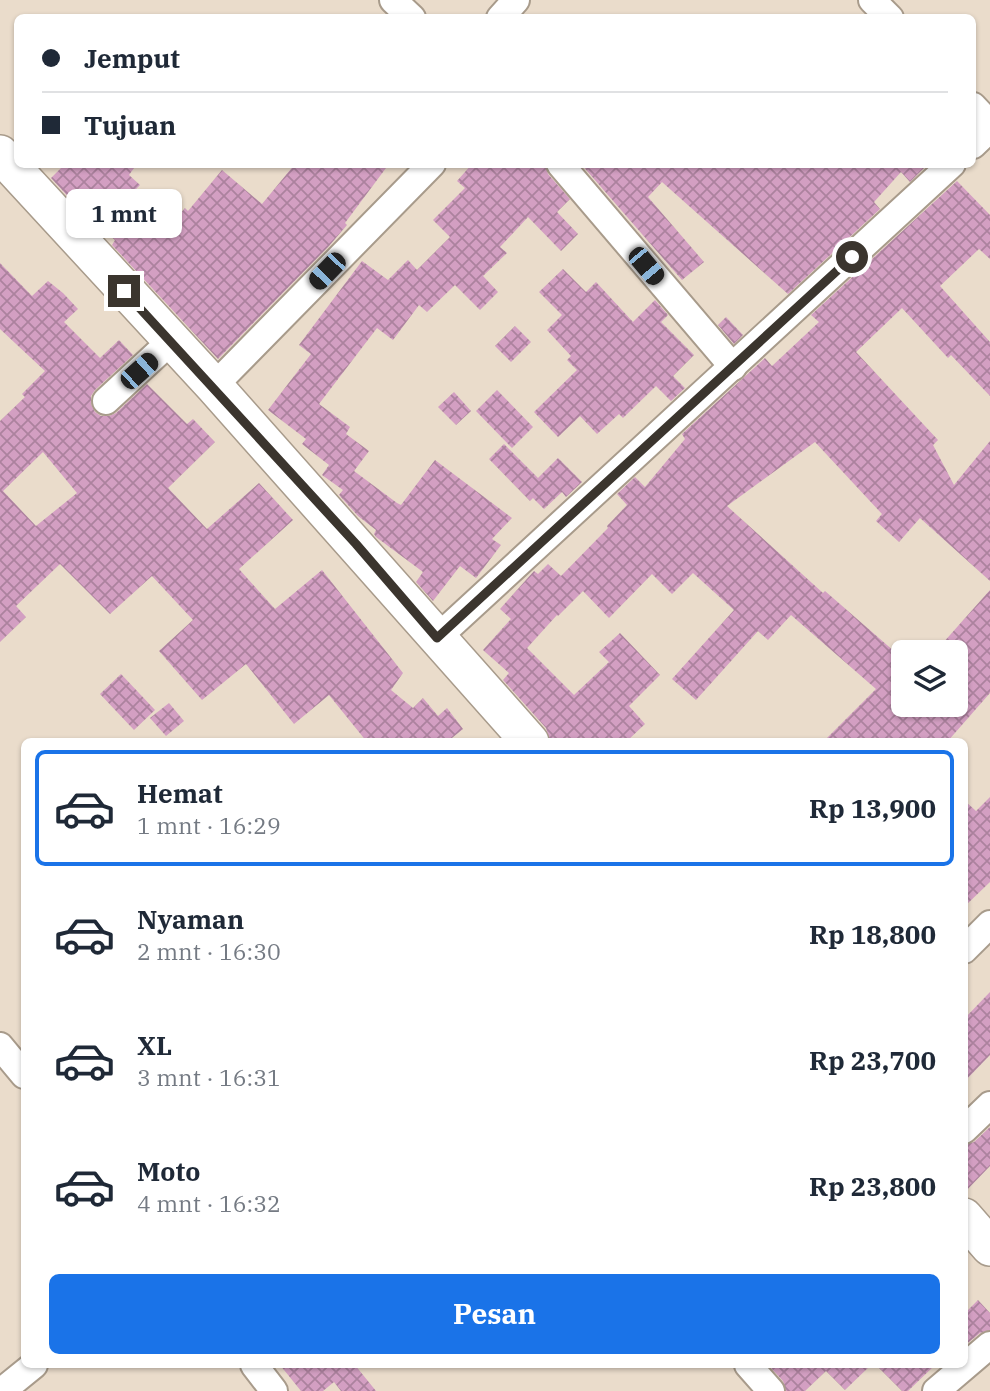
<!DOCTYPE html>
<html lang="id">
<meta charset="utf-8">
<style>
:root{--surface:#fff;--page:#f2f2f3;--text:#1f2937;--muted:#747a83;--line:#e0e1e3;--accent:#1a73e8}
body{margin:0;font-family:"IBM Plex Serif",serif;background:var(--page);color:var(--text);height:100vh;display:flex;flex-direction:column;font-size:26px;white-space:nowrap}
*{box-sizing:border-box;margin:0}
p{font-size:23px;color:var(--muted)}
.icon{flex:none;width:38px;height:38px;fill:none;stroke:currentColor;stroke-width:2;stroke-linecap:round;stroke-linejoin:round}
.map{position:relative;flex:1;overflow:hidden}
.panel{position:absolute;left:21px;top:738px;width:947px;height:630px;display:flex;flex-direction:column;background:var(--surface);border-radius:10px;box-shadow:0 2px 5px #0004}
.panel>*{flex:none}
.hud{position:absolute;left:14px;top:14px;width:962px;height:154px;border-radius:10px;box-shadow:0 2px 5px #0004;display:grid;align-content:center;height:154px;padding:0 28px;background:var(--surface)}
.controls{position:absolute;left:891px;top:640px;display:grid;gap:14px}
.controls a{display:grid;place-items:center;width:77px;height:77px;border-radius:10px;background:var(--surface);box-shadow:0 2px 5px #0004;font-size:35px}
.end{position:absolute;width:32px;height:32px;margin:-16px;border:9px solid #3b352e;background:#fff;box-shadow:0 0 0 4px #fff}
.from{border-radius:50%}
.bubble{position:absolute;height:49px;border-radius:10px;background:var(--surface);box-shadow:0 2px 5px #0004;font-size:23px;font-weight:700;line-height:49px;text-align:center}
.car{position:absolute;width:21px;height:42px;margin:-21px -10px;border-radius:9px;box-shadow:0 0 5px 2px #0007;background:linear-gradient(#222 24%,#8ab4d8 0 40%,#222 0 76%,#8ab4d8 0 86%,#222 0)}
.hud b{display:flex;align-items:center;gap:24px;height:66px;font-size:26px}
.hud b+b{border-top:2px solid var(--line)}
.hud i{width:18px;height:18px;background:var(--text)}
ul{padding:12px 0 0;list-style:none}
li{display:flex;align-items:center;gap:21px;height:116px;margin:0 14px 10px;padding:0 14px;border:4px solid transparent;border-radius:10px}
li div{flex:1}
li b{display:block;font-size:26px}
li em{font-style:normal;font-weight:700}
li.on{border-color:var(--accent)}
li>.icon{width:63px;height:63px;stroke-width:1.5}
.button{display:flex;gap:14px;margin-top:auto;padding:14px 28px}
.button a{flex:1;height:80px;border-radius:10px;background:var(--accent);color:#fff;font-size:28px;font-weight:700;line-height:80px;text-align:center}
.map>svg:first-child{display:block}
.building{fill:url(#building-cross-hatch);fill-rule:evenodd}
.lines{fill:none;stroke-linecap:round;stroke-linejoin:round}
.minor-casing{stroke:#a89b8b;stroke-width:30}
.secondary-casing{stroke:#a89b8b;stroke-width:40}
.minor{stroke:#fff;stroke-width:26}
.secondary{stroke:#fff;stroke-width:37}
.route{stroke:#3b352e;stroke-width:9}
</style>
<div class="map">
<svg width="990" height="1391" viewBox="0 0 990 1391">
<defs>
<pattern id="building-cross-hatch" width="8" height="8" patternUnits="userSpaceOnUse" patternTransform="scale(1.75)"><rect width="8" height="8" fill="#d39fc2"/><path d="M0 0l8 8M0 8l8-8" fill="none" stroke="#ac829e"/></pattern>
</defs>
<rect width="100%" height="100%" fill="#eadccb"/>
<g class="building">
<polygon points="65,164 137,164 129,175 140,185 135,190 173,222 185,208 188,211 222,170 262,204 295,164 389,164 345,223 347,225 329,246 218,359 112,245 115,240 86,216 51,178"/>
<polygon points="472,164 545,164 548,174 570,199 557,212 578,234 561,251 528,217 500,247 507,253 483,276 498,292 480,310 455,285 427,312 419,305 393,340 377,328 319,404 350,427 346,434 369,451 354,471 397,503 401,505 435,460 512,518 492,539 501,545 476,578 460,566 433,601 416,582 423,572 376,537 374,534 376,530 358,516 339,495 343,490 322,475 329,465 302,444 306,439 268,410 311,354 299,345 362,261 388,280 408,260 417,270 450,237 433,220 465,188 457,181"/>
<polygon points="581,164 928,164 910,182 901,172 874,202 880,209 788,294 662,182 648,197 704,262 682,280"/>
<polygon points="957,181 990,215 990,259 979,249 940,286 990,342 990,396 951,355 948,358 902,308 856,352 938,440 933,445 954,485 990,441 990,581 920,518 899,542 876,521 882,514 815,442 727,506 823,593 825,591 903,659 903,705 956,705 956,653 934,653 990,590 990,693 947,742 823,742 876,689 791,615 768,640 758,631 696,700 672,679 734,610 693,573 672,594 652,574 609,618 583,591 558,616 557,615 527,648 574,695 609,662 599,652 620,633 660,675 629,706 645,724 626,742 550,742 546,728 503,680 509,673 483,650 511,619 500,609 534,571 538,574 548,564 561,576 608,528 607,526 627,505 617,494 635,477 645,487 685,439 682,434 765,358 772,366 819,322 811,315"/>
<path d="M0,263L32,296L48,281L63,293L78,309L64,322L100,358L119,340L133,355L95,390L91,396V404L95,412L101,416H109L116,413L147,384L187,424L193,419L215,442L168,488L207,529L259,483L293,520L239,569L275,609L322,570L403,673L391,690L413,708L423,698L438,716L447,708L463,729L447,742H367L329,695L294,724L246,664L202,700L159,651L193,620L152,576L110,614L60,564L16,606L26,617L0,642V421L25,397L22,394L45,371L0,329ZM43,452L77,493L36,526L3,491Z"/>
<polygon points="563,269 586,292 596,282 633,322 655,300 668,315 661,322 694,355 673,376 685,388 671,401 656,386 623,418 619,414 597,434 580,416 558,437 534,412 577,370 567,360 571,356 547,330 562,315 539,292"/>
<polygon points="726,317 743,335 734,344 718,325"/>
<polygon points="515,326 531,342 511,362 495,346"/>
<polygon points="497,390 533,427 512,448 476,411"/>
<polygon points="454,392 471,411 456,425 438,407"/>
<polygon points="504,444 538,478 558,458 582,482 566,497 562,492 544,509 533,498 530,501 489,459"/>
<polygon points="121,674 155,710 134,730 100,694"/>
<polygon points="169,703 184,721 166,736 150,718"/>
<polygon points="990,797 990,882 964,907 964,800 976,811"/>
<polygon points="990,992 990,1055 964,1082 964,1019"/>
<polygon points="990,1127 990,1166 964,1193 964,1145 974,1142"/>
<polygon points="978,1300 990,1313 990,1330 980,1333 964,1346 964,1314"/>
<polygon points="280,1365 355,1365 376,1391 341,1391 334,1382 323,1391 301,1391"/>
<polygon points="774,1365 871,1365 845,1390 826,1371 805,1391 786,1391 783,1381 771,1368"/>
<polygon points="876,1365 935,1365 908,1391 902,1391"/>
</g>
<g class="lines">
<defs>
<g id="minor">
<polyline points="393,0 412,18"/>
<polyline points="872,0 890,18"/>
<polyline points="500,18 516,0"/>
<polyline points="973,106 990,124"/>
<polyline points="973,145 990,129"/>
<polyline points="560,164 733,367"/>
<polyline points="214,386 432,164"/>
<polyline points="106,401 171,341"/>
<polyline points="437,638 952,164"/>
<polyline points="964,950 990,924"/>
<polyline points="0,1046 24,1075"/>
<polyline points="964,1130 990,1105"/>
<polyline points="254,1365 274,1391"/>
<polyline points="748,1365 771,1391"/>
<polyline points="2,1391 34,1365"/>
<polyline points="936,1391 990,1345"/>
</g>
<g id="secondary">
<polyline points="0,154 214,386 530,742"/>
<polyline points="964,1217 990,1247"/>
</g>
</defs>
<use href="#minor" class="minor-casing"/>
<use href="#secondary" class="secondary-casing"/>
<use href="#minor" class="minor"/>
<use href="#secondary" class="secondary"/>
</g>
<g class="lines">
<polyline class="route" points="124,291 356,544 437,638 852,257"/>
</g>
</svg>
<div class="controls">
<a><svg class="icon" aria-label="layers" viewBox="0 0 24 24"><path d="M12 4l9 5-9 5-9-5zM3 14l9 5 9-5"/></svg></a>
</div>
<i class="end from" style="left:852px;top:257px"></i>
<i class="end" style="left:124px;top:291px"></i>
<div class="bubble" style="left:66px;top:189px;width:116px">1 mnt</div>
<i class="car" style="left:646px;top:266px;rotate:140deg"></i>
<i class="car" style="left:327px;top:271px;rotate:224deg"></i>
<i class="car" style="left:139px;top:371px;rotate:48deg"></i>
<div class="hud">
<b><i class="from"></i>Jemput</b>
<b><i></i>Tujuan</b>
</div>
<section class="panel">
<ul>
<li class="on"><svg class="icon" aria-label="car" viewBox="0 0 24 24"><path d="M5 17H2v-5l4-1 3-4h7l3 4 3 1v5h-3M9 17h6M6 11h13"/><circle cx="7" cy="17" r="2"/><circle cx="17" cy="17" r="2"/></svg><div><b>Hemat</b><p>1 mnt · 16:29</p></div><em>Rp 13,900</em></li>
<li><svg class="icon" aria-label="car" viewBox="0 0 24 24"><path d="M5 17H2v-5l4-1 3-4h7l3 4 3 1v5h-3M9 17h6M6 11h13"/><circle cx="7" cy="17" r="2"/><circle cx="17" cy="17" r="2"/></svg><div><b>Nyaman</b><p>2 mnt · 16:30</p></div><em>Rp 18,800</em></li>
<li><svg class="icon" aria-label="car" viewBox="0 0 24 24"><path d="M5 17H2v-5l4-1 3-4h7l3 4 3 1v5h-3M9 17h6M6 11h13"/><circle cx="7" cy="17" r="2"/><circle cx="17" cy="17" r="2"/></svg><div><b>XL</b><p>3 mnt · 16:31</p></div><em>Rp 23,700</em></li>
<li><svg class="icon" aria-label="car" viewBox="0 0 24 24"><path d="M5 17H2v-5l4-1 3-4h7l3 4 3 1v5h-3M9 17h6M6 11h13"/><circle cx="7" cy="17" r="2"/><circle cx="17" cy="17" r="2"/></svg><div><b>Moto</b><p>4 mnt · 16:32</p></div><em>Rp 23,800</em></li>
</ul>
<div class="button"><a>Pesan</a></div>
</section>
</div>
